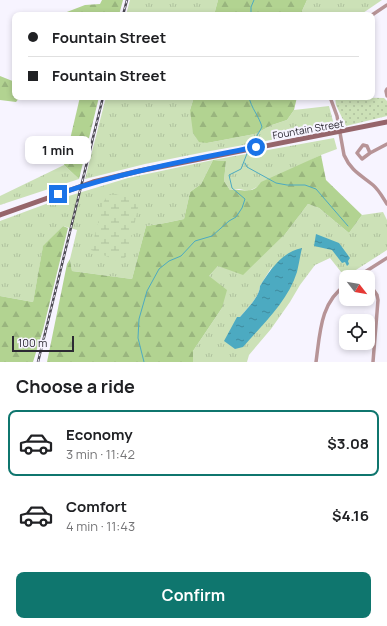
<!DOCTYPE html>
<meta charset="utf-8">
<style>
:root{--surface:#fff;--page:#f2f2f2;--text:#202124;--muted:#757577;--line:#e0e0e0;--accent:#0f766e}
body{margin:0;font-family:Manrope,sans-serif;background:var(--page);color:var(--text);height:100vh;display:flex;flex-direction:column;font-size:15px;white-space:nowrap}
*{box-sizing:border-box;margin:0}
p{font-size:13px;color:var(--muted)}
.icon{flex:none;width:22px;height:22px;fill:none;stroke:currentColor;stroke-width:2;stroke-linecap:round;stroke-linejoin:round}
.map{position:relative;height:362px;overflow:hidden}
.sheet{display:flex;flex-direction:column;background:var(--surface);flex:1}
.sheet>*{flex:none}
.banner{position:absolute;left:12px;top:12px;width:363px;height:88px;border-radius:8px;box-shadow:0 2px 6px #0003;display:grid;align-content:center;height:88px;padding:0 16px;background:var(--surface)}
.needle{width:26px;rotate:121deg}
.controls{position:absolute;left:339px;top:270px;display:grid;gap:8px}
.controls a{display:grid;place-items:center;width:36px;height:36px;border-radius:8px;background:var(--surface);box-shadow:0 2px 6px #0003;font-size:20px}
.scale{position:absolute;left:12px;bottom:10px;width:62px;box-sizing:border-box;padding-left:4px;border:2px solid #2c2933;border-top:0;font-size:11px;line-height:14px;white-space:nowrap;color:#2c2933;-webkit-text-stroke:3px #f7f4ff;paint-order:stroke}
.end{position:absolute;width:18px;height:18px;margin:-9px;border:5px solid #1a73e8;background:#fff;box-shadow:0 0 0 2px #fff}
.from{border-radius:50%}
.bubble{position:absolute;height:28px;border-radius:8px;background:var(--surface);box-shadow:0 2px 6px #0003;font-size:13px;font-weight:700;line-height:28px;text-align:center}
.banner b{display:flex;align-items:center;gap:14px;height:38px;font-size:15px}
.banner b+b{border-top:1px solid var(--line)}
.banner i{width:10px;height:10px;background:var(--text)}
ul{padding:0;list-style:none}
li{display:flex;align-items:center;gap:12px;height:66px;margin:0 8px 6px;padding:0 8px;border:2px solid transparent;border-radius:8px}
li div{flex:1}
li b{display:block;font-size:15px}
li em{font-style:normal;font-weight:700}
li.current{border-color:var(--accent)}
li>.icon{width:36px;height:36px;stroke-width:1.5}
h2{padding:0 16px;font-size:18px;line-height:48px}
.button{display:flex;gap:8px;margin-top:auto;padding:8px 16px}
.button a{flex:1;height:46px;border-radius:8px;background:var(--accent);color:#fff;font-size:16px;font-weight:700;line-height:46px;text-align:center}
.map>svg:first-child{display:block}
.grass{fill:url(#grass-tufts);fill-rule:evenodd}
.forest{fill:url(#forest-firs)}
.wetland{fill:url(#wetland-marsh)}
.park{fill:url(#park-dots)}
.water{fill:url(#water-ripples)}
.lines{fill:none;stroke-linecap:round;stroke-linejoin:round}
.stream{stroke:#4caac1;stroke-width:1}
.street{stroke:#b79497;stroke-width:3.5}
.secondary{stroke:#96656b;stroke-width:5}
.rail-casing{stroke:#4d4a54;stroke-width:2.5}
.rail{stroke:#f7f4ff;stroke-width:1;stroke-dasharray:3;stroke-linecap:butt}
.route{stroke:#1a73e8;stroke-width:5}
.labels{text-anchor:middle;stroke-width:4;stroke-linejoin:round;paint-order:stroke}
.street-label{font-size:10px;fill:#2c2933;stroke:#f7f4ff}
</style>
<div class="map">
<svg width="387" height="362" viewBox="0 0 387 362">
<defs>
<pattern id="grass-tufts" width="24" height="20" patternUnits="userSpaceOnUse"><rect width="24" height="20" fill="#cce1b7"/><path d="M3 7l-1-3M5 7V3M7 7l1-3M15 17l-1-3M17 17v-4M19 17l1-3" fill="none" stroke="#afc19e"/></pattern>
<pattern id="forest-firs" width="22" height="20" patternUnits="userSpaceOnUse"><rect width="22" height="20" fill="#b2d391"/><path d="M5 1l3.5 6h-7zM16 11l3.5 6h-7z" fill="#99b57e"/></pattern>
<pattern id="wetland-marsh" width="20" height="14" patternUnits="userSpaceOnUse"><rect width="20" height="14" fill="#cce1b7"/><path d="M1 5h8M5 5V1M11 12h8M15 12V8" fill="none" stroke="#afc19e"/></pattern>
<pattern id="park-dots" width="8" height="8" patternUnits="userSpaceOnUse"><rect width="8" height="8" fill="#cce1b7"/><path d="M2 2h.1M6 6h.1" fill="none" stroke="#afc19e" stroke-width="1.8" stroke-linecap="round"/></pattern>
<pattern id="water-ripples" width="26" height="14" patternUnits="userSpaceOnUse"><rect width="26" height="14" fill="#4caac1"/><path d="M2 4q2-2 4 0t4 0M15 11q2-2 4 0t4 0" fill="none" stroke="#3f8a9d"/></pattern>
</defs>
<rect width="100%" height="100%" fill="#f7f4ff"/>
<g class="grass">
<polygon points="130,0 218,0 214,15 126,15"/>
<polygon points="307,0 382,0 360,15 305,15 302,11"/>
<polygon points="106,97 194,97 190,110 207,143 255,134 272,125 287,120 294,110 329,106 334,125 271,140 205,152 145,164 85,179"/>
<polygon points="334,138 337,149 321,155 249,191 239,189 230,190 224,181 226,161 213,160 201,184 190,192 184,219 165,223 146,226 132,279 72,271 70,259 77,230 63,226 43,247 33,302 0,296 0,221 62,198 128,178 213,160"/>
<polygon points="64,165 79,179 0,205 0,196"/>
<path d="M308,204L319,208L349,233L362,215L383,212L387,220V250L345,277L330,258L315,265L300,285L290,302L271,329L249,355L247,362H193V351L222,308L209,276L218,266L286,233ZM273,265L235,349L237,317H240C247,309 260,296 260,286Z"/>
</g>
<g class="forest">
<polygon points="102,0 123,0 119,15 59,15 85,5 100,4"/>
<polygon points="218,0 307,0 302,11 305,15 214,15"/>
<polygon points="0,76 15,82 15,97 20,97 16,102 0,100"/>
<polygon points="80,97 99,97 79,179 64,165"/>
<polygon points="194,97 297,97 294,110 287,120 272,125 255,134 207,143 199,142 193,133 190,110"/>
<path d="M321,155L326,180L362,215L349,233L319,208L308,204L286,233L243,275L218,266L209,276L227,290L222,308L193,351V362H47L67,264L70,259L72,271L132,279L146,226L165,223L184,219L190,192L201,184L213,160L226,161L224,181L230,190C244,188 252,196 261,182Z"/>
<polygon points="63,226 68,228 43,330 33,362 0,362 0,296 33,302 43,246"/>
</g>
<polygon class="wetland" points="114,194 134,198 139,203 128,254 122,261 118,261 91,250 103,203 107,196"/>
<polygon class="park" points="335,97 384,98 387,101 387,116 346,126 336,105"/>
<g class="water">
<polygon points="316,234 339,243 350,258 348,261 349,264 347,266 345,262 342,263 332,250 314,246"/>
<path d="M302,248C300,256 299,264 297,272C288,301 263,324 243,347L235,349L224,341L237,317H240C247,309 260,296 260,286C270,270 282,252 302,248Z"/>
</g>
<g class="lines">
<g class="stream">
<polyline points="251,15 251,7 254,0"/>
<path d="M249,97C251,108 259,116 262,127L251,146"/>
<polyline points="245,163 247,167 276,183 287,185 305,185 316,189 348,226"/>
<polyline points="144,362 138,338 139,319 147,291 159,269 169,261 181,256 195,241 212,236 229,221 236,217 242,208 245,199 232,188 229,175 241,169 248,151"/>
</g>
<g class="street">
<polyline points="372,15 387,5"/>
<polyline points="387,89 386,91 387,96"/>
<path d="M330,97L337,116L344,155C351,171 361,175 373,185C379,190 383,198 387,204"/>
<polyline points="370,153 367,146 363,145 357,153 362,159 370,153 387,144"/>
<polyline points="357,277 387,258"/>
<polyline points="368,282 377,295 378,300 373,362"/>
<path d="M316,362C320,334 320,302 346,285"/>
</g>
<polyline class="secondary" points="0,215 93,182 139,171 387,122"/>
<defs>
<g id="rail">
<polyline points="123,15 127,0"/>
<polyline points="38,362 103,97"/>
</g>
</defs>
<use href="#rail" class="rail-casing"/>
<use href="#rail" class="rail"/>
</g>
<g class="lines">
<path class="route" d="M58,194C122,172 189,160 256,147"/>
</g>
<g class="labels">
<g class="street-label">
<text transform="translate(308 129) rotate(-10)" y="4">Fountain Street</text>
</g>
</g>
</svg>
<div class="controls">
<a><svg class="needle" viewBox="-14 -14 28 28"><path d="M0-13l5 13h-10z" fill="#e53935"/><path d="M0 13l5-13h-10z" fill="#757577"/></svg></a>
<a><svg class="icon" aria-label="locate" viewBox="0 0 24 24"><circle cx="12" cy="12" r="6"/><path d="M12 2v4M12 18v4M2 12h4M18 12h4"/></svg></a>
</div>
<div class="scale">100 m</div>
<i class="end from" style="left:256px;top:147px"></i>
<i class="end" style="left:58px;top:194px"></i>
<div class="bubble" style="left:25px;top:136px;width:66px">1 min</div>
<div class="banner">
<b><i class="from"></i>Fountain Street</b>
<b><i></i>Fountain Street</b>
</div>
</div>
<section class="sheet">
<h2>Choose a ride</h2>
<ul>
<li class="current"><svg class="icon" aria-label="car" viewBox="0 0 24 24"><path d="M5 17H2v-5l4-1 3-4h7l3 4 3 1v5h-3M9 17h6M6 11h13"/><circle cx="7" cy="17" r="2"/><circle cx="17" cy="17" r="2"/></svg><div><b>Economy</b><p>3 min · 11:42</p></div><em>$3.08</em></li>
<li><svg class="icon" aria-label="car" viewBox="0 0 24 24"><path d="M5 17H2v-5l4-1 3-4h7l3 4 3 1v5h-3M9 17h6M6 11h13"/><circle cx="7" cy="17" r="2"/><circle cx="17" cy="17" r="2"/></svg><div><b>Comfort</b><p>4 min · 11:43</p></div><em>$4.16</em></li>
</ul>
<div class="button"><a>Confirm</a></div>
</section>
